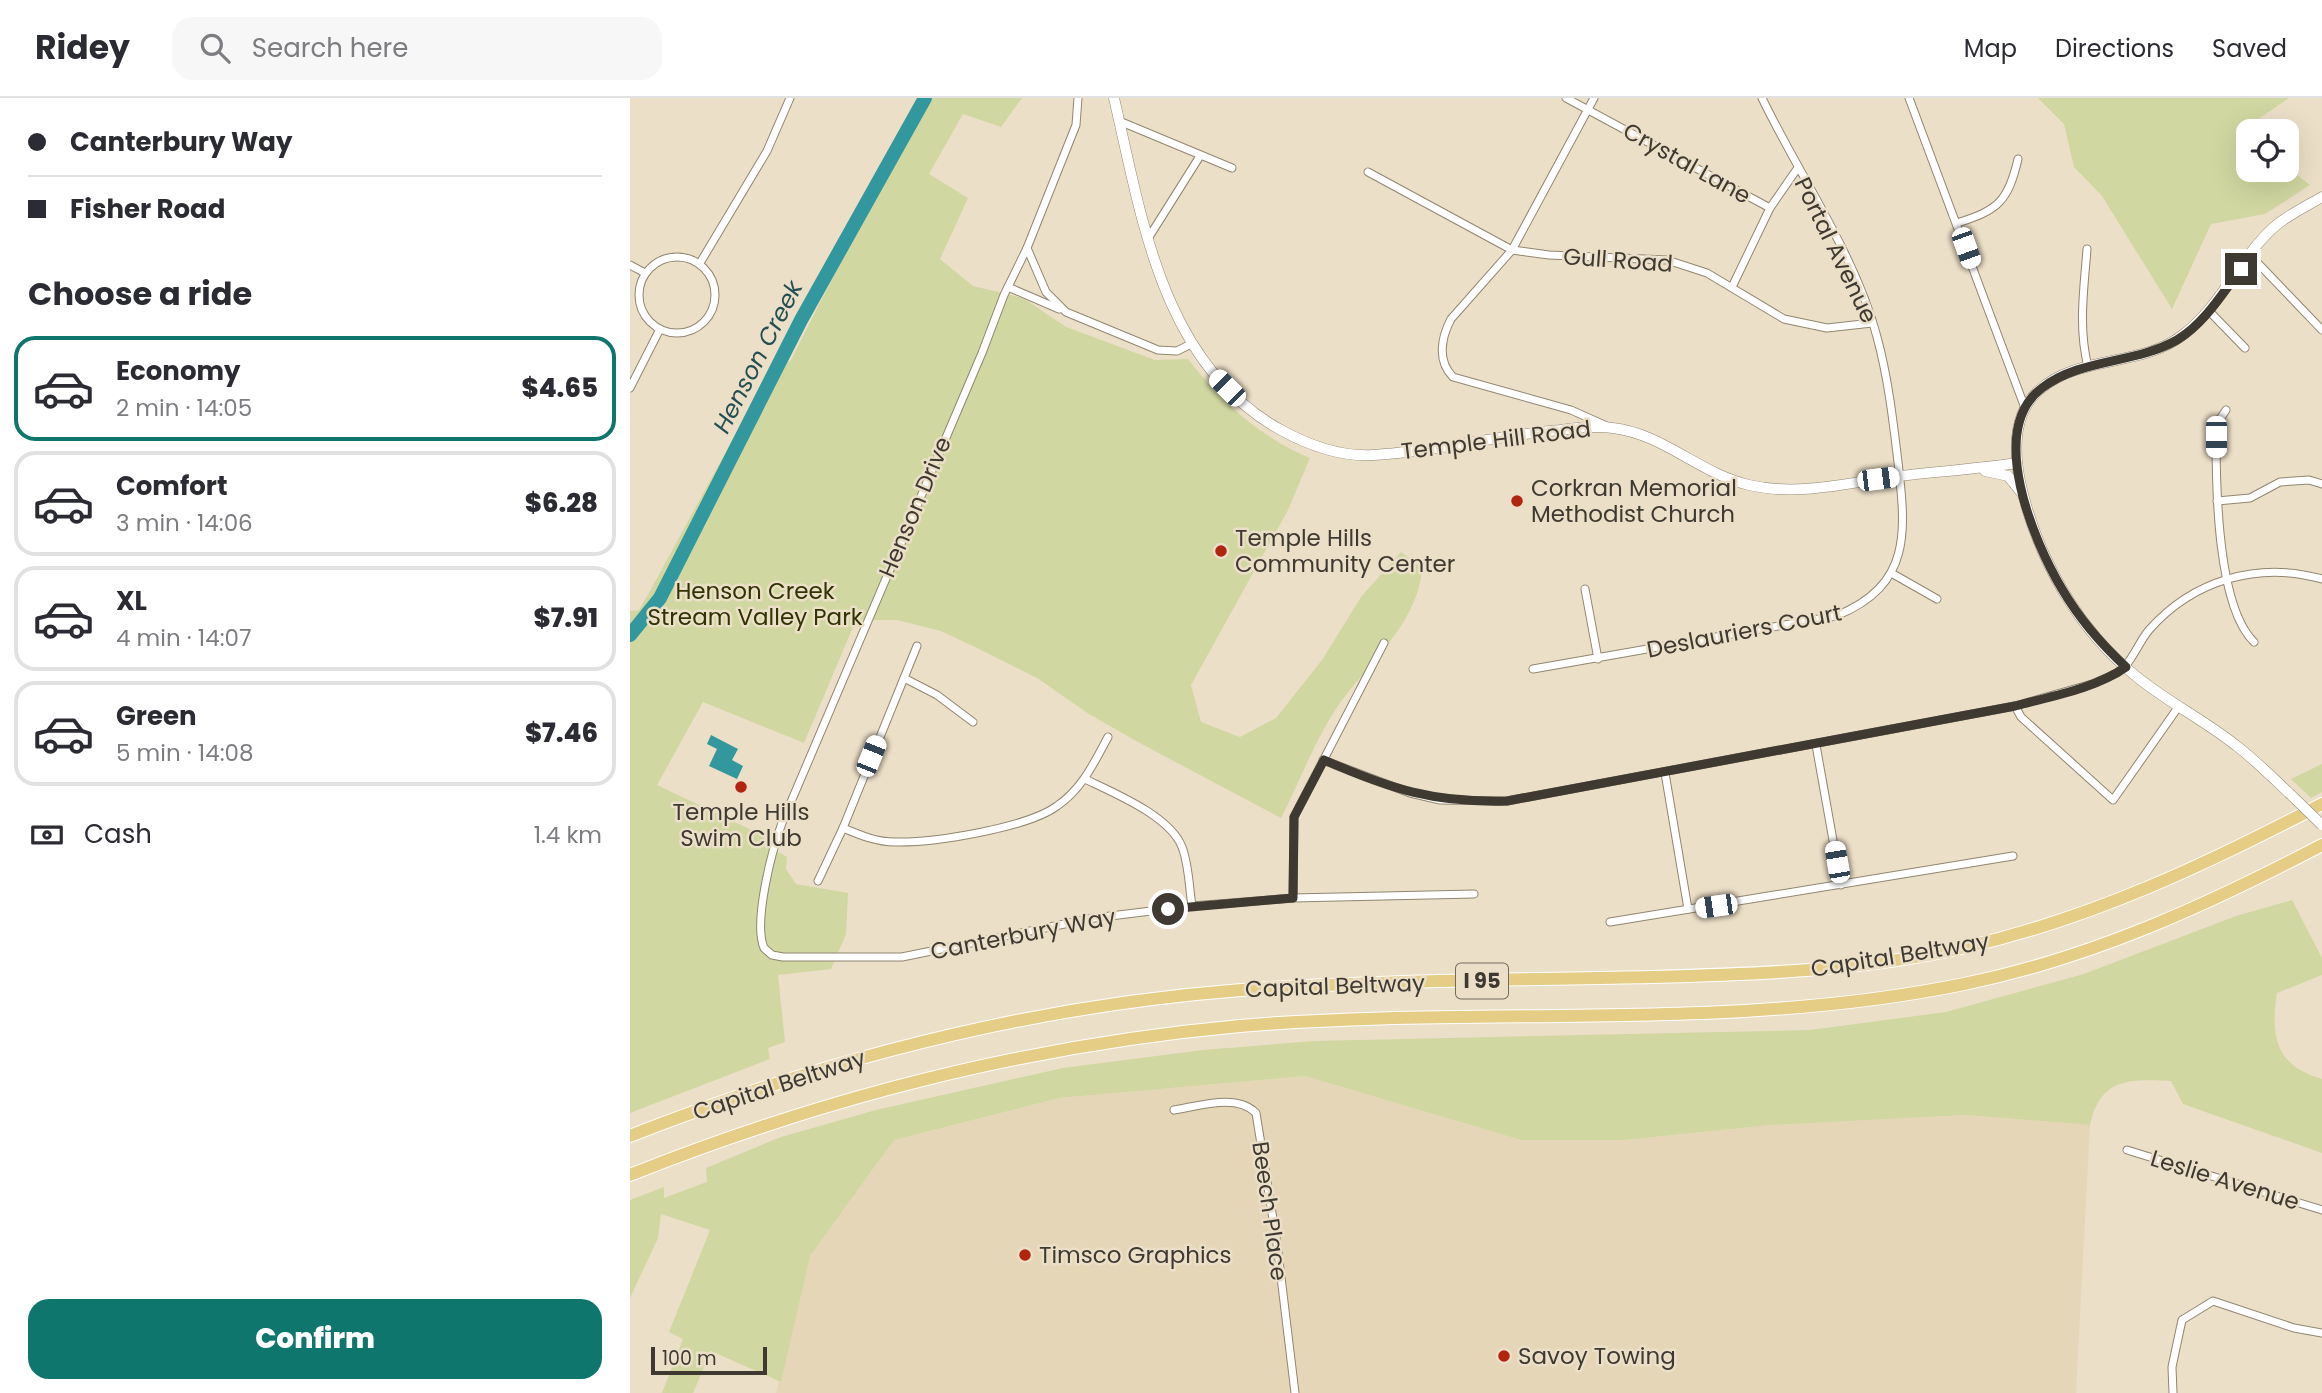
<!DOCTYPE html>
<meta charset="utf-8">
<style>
:root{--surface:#fff;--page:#f7f7f7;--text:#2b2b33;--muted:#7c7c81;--line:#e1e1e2;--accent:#0f766e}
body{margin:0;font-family:Poppins,sans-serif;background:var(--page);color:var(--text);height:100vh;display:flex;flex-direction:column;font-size:26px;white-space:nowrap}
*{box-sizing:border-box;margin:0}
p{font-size:23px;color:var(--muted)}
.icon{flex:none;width:38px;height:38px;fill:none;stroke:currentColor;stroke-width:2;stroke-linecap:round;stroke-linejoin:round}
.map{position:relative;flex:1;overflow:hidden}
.drawer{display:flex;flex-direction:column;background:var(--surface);width:630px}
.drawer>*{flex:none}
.guide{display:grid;align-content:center;height:154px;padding:0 28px;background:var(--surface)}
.fabs{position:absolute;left:1606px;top:21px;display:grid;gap:14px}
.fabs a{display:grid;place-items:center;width:63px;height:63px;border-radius:14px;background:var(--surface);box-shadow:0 7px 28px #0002;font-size:35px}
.scale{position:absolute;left:21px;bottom:18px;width:116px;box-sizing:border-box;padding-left:7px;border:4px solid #3f3a31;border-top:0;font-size:19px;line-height:24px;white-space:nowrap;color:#3f3a31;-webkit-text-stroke:5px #ecdfc8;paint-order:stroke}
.end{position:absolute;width:32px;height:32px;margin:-16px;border:9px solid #3f3a31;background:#fff;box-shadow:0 0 0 4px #fff}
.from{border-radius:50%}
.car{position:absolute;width:21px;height:42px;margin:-21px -10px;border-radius:9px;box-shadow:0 0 5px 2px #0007;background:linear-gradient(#fff 24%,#345 0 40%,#fff 0 76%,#345 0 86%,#fff 0)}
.guide b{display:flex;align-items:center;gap:24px;height:66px;font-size:26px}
.guide b+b{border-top:2px solid var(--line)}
.guide i{width:18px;height:18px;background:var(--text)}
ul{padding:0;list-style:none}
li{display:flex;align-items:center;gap:21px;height:105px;margin:0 14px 10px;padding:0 14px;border:4px solid var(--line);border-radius:21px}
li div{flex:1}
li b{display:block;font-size:26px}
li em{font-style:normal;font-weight:800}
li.on{border-color:var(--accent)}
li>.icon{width:63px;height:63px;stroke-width:1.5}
h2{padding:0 28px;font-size:32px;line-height:84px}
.pay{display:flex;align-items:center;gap:18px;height:77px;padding:0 28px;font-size:26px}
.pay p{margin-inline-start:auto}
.action{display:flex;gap:14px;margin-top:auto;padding:14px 28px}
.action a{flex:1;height:80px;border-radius:21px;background:var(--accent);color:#fff;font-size:28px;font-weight:800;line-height:80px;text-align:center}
header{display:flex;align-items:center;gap:42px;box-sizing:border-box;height:98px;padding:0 35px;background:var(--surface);border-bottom:2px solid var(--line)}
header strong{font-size:33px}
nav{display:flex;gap:38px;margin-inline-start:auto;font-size:24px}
.search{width:490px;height:63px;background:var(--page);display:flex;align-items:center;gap:18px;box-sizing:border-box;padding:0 24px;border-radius:21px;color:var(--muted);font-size:26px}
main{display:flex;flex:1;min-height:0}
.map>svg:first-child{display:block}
.built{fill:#e6d6b8}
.green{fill:#d0d7a0}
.water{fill:#33989e}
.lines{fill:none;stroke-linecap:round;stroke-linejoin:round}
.river{stroke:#33989e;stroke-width:14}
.street-casing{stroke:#918671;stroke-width:9}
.secondary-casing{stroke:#918671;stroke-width:11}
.highway-casing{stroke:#fff;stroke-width:14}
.street{stroke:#fff;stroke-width:7}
.secondary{stroke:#fff;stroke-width:10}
.highway{stroke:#e5cd85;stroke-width:12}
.secondary-bridge-casing{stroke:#918671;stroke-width:11;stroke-linecap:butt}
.secondary-bridge{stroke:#fff;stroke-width:10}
.route{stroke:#3f3a31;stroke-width:9}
.poi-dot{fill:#b1240f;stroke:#ecdfc8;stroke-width:2.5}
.labels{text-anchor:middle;stroke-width:5;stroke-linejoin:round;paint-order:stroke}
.shield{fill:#ecdfc8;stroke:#736c5e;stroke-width:2}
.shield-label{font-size:21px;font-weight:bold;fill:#3f3a31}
.street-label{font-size:23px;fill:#3f3a31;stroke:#ecdfc8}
.poi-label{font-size:23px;fill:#3f3a31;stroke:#ecdfc8;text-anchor:start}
.park-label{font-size:23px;fill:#303400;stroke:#ecdfc8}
.water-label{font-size:24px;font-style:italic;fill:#234f52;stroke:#ecdfc8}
</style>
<header>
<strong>Ridey</strong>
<div class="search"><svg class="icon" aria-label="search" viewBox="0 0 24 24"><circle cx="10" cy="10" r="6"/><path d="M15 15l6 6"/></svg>Search here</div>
<nav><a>Map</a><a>Directions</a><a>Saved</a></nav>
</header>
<main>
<section class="drawer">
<div class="guide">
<b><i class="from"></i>Canterbury Way</b>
<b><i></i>Fisher Road</b>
</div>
<h2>Choose a ride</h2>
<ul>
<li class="on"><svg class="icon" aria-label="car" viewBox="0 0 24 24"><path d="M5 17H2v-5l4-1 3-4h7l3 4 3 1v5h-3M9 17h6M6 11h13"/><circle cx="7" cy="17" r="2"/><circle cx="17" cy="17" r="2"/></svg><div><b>Economy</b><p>2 min · 14:05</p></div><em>$4.65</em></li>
<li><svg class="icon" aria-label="car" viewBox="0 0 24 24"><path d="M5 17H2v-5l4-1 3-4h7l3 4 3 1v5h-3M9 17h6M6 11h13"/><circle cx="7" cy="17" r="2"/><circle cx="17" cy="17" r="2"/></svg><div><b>Comfort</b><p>3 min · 14:06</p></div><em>$6.28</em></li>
<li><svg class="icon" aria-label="car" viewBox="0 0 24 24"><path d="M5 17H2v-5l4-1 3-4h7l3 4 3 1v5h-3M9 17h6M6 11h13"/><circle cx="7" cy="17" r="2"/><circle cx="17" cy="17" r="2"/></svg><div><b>XL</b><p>4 min · 14:07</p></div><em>$7.91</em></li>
<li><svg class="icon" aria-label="car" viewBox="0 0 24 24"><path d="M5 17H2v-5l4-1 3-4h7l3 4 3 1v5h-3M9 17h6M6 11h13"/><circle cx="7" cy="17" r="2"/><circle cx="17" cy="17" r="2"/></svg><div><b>Green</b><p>5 min · 14:08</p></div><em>$7.46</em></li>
</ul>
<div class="pay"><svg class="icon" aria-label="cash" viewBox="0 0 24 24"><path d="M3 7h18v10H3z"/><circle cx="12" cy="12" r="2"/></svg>Cash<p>1.4 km</p></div>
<div class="action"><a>Confirm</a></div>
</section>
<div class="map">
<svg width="1692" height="1295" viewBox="0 0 1692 1295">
<rect width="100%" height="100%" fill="#ecdfc8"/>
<polygon class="built" points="675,978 891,1042 994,1042 1141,1027 1336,1017 1460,1027 1446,1295 146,1295 180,1158 264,1042 429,1000"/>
<g class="green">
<path d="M294,0H392L371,29L333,16L299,76L338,100L310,161L343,188L393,200L436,229L525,262L558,261C590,303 631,340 680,360L658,412L561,587L571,624L610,639L646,620L692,562L731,499L771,454L792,470C789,523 740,564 710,605C686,639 670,683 651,720L508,644L459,616L407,580L349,551L311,533L267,522H226L174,645L73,604L27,687L132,737L141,750L157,759L156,771L166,786L218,795L216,836L201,871L148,877L155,944L138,950L140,961L0,1015V513L9,512L20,493L148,258L160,264Z"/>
<polygon points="1408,0 1659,0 1627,22 1633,33 1619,33 1619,72 1657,72 1657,69 1680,87 1635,116 1581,126 1542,211 1472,98 1444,69 1434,26"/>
<polygon points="1692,666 1692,694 1681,700 1661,681"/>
<path d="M1662,802L1692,860V877L1647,895C1640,939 1646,968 1692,981V1055L1553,1006L1541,983C1499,981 1470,980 1460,1027L1336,1017L1141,1027L994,1042H891L675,978L429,1000L264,1042L180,1158L151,1284L81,1253L63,1295H32L53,1241L39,1234L80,1132L31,1116L28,1140L0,1200V1102L34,1089V1100L77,1084L76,1070L151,1039L246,1012L433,970L573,952L684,943L1180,932L1316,914L1454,876L1606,818Z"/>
</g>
<polygon class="water" points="81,637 108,651 102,662 113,668 107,681 79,668 87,651 77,646"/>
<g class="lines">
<polyline class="river" points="0,537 30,500 171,222 295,0"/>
<defs>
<g id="street">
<polyline points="448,0 446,27 397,150 416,194 436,214 528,252 547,253 561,246"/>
<polyline points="936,0 1140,110"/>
<path d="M964,0L882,152L821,221C811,240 807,263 823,279L941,312L979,329"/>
<polyline points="1279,0 1395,310"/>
<polyline points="489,23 602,70"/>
<polyline points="738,74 882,152 919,157 1037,162 1077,175 1154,221 1197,230 1242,225"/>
<path d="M1327,125C1368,112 1378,104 1388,61"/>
<polyline points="519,139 570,58"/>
<path d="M397,150L374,197L352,255L152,725C142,752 123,824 134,850L142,857L153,859H272L464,820L562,808L663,800L844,796"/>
<path d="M1457,151C1454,191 1448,229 1458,269"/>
<polyline points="1621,158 1692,232"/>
<circle cx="47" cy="197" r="38"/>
<polyline points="70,165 137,53 160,0"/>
<polyline points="0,167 15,175"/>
<polyline points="378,189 429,211"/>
<polyline points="1102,189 1140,110 1167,71"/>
<polyline points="1579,213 1615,250"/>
<polyline points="0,290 30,231"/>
<path d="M1596,312L1588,324L1586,339C1586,389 1587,508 1624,544"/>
<polyline points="1587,403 1620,400 1650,384 1679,382 1692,386"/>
<polyline points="1263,476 1307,501"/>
<polyline points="955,491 968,561"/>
<path d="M903,571L1206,518C1282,487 1276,434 1268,364C1263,322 1258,279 1247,239C1225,156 1169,77 1132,0"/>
<polyline points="274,580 307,597 343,624"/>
<polyline points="1385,608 1391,619 1483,702 1549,608"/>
<polyline points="1186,647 1211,787"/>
<path d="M693,662L780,695L810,702L877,703L1385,608L1462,586L1487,575C1502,565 1508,545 1519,532C1563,482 1628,463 1692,481"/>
<polyline points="1035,675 1058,811"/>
<path d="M455,681C484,695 540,718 552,749C559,767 559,789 562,808"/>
<path d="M213,730C230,737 246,744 265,744C303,745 397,730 427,708C452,691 464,665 478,639"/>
<polyline points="188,783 213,730 287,548"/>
<polyline points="663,800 664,719 754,545"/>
<polyline points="980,824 1383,758"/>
<path d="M544,1012C569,1008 607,995 626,1015L647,1146L665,1295"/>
<polyline points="1497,1052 1692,1112"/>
<polyline points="1543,1295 1542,1269 1552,1222 1583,1203 1664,1230 1692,1235"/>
</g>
<g id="secondary">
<path d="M484,0C512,120 532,267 651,332C680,348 710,359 743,357C802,354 861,339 920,333C940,331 962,327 983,330C1034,336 1070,376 1119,387C1165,398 1215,386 1261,379C1303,374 1345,371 1387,365"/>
<polyline points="1355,373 1378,378 1391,394"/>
<path d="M1659,695C1642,679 1626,663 1608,649C1576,623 1539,605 1507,579C1448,532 1408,461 1391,388C1384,356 1382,317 1408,293C1447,257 1509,269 1550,239C1590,211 1607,163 1643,130C1657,117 1675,109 1692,99"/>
</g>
<g id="highway">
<path d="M0,1038C196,961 401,908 611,892C748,882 885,882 1022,879C1128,876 1232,873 1336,849C1463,820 1577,766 1692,706"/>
<path d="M0,1077C196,999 399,947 610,928C851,907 1096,935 1334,886C1462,860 1577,807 1692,747"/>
</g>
</defs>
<use href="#street" class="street-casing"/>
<use href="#secondary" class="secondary-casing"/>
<use href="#highway" class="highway-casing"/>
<use href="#street" class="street"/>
<use href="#secondary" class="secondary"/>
<use href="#highway" class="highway"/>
<defs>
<polyline id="secondary-bridge" points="1659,695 1692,727"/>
</defs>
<use href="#secondary-bridge" class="secondary-bridge-casing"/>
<use href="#secondary-bridge" class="secondary-bridge"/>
</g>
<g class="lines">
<path class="route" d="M538,811L663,800L664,719L694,662C760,691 804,705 877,703L1385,608C1422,598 1464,591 1496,569C1471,546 1449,520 1432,491C1404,444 1356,332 1412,290C1451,260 1505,266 1547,242C1574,226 1592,196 1611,171"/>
</g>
<g class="poi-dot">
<circle cx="887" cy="403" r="7"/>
<circle cx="591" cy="453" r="7"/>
<circle cx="111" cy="689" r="7"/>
<circle cx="395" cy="1157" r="7"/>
<circle cx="874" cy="1258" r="7"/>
</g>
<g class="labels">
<rect class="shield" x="826" y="865.5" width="52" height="35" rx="5"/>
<g class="shield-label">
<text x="852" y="890">I 95</text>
</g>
<g class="street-label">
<text transform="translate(1057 65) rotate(29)" y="8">Crystal Lane</text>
<text transform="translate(1206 152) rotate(64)" y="8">Portal Avenue</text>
<text transform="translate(988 162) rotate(4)" y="8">Gull Road</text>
<text transform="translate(866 342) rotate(-7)" y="8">Temple Hill Road</text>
<text transform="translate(285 409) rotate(-67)" y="8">Henson Drive</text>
<text transform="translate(1114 533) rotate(-11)" y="8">Deslauriers Court</text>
<text transform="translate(393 836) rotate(-11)" y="8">Canterbury Way</text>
<text transform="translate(1270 857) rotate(-9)" y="8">Capital Beltway</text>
<text transform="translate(705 888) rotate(-2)" y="8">Capital Beltway</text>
<text transform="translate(149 987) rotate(-18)" y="8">Capital Beltway</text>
<text transform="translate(1595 1082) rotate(17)" y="8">Leslie Avenue</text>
<text transform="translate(640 1113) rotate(82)" y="8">Beech Place</text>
</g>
<g class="poi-label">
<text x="901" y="398">Corkran Memorial<tspan x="901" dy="26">Methodist Church</tspan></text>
<text x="605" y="448">Temple Hills<tspan x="605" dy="26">Community Center</tspan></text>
<text x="111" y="722" text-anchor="middle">Temple Hills<tspan x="111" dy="26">Swim Club</tspan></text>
<text x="409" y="1165">Timsco Graphics</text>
<text x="888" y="1266">Savoy Towing</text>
</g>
<g class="park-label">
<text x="125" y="501">Henson Creek<tspan x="125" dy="26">Stream Valley Park</tspan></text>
</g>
<g class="water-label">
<text transform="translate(128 259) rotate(-63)" y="8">Henson Creek</text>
</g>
</g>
</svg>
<div class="fabs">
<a><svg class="icon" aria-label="locate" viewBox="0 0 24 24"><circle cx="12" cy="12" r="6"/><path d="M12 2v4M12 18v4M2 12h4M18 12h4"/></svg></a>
</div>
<div class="scale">100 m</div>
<i class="end from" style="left:538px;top:811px"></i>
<i class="end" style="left:1611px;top:171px"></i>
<i class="car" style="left:1336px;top:150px;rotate:160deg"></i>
<i class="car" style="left:597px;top:290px;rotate:315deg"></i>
<i class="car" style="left:1586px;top:339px;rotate:180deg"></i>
<i class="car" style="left:1248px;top:381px;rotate:83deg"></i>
<i class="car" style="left:241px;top:658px;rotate:22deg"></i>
<i class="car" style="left:1207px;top:764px;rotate:350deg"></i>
<i class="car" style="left:1086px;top:808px;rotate:262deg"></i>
</div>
</main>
